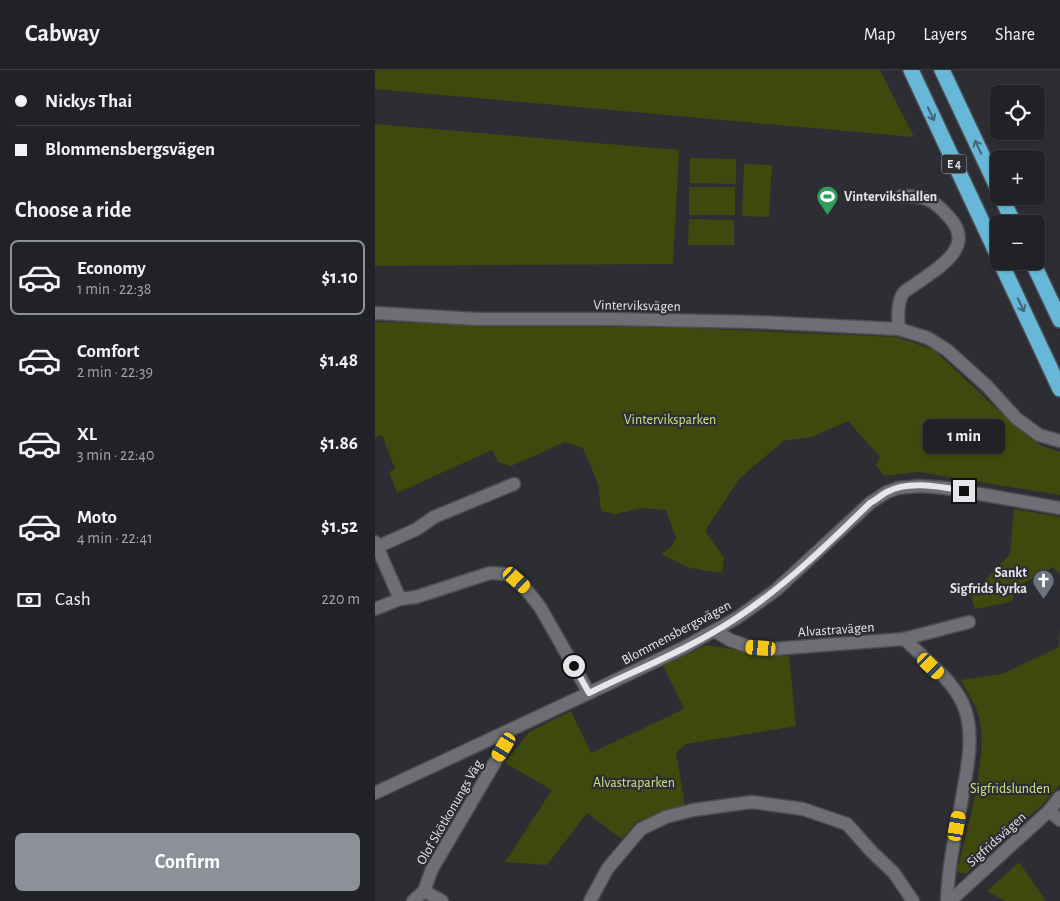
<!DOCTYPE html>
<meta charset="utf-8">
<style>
:root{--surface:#212226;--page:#292a2e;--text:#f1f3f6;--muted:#a2a4a7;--line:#3e3f43;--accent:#8c9099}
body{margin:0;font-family:"Alegreya Sans",sans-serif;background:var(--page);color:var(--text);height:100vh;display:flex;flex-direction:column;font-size:19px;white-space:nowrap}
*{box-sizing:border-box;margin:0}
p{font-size:16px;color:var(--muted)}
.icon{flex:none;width:28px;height:28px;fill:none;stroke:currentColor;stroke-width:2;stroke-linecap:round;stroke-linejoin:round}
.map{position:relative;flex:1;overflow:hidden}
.sheet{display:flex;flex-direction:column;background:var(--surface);width:375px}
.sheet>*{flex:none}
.hud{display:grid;align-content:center;height:110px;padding:0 15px;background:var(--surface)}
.fabs{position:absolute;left:615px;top:15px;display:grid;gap:10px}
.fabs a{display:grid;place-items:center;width:55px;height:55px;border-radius:8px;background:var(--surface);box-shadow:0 1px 4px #0004,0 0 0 1px var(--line);font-size:25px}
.end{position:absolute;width:22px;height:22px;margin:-11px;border:6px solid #e5e6e9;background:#111;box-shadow:0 0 0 2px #111}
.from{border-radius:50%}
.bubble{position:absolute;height:35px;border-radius:8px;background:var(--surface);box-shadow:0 1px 4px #0004,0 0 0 1px var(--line);font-size:16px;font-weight:700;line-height:35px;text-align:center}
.car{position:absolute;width:15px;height:30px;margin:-15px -8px;border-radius:6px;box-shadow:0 0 4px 1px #0007;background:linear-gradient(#f5c518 24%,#345 0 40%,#f5c518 0 76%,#345 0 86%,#f5c518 0)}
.hud b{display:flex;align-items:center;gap:18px;height:48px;font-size:19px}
.hud b+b{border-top:1px solid var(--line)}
.hud i{width:12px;height:12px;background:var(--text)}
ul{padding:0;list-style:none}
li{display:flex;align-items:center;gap:15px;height:75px;margin:0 10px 8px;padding:0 5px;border:2px solid transparent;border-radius:8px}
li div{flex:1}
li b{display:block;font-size:19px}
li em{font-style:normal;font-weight:700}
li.on{border-color:var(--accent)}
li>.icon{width:45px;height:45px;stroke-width:1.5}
h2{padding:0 15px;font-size:22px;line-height:60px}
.pay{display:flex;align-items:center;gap:12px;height:55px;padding:0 15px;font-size:19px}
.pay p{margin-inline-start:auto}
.action{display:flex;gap:10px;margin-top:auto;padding:10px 15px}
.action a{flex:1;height:58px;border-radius:8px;background:var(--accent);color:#fff;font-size:20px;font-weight:700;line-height:58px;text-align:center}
header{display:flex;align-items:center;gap:30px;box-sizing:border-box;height:70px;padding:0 25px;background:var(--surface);border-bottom:1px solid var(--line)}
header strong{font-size:24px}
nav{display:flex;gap:28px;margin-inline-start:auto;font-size:18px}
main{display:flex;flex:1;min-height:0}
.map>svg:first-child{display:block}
.green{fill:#3f490e}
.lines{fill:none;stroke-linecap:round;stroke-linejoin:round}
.street-casing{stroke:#4b4c50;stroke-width:15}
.highway-casing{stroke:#4b4c50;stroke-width:18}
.street{stroke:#6d6f75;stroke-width:12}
.highway{stroke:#67b8d8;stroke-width:15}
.oneway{stroke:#446575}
.route{stroke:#e5e6e9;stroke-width:6}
.labels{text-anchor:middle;stroke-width:4.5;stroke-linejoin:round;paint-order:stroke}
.shield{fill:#2c2e33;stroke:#aeafb2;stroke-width:1}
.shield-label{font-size:12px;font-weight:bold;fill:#e5e6e9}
.poi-label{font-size:14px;font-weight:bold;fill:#e5e6e9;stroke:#2c2e33;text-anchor:start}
.street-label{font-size:14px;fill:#e5e6e9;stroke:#2c2e33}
.park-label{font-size:14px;fill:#cee383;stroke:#2c2e33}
</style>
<header>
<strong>Cabway</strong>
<nav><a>Map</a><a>Layers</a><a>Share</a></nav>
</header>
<main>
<section class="sheet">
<div class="hud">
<b><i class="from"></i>Nickys Thai</b>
<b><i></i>Blommensbergsvägen</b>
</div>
<h2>Choose a ride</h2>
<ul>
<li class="on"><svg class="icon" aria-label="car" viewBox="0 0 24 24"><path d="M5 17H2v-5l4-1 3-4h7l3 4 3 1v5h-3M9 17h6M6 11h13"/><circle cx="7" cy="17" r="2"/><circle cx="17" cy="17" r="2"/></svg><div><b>Economy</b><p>1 min · 22:38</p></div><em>$1.10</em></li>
<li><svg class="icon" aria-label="car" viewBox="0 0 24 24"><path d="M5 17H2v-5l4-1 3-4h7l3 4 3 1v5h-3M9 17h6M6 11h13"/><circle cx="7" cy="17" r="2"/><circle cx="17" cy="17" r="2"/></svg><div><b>Comfort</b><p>2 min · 22:39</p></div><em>$1.48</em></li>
<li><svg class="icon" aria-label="car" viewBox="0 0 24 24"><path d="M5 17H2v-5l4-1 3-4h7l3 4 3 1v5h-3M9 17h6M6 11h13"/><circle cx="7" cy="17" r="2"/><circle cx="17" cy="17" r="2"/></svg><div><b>XL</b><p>3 min · 22:40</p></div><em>$1.86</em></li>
<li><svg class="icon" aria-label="car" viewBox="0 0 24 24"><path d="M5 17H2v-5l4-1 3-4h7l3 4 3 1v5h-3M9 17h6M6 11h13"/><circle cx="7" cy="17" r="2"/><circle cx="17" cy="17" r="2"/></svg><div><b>Moto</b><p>4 min · 22:41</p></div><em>$1.52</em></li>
</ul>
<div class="pay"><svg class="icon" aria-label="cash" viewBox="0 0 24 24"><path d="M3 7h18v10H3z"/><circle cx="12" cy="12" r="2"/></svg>Cash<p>220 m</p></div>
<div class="action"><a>Confirm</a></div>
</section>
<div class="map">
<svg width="685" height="831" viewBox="0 0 685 831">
<rect width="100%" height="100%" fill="#2c2e33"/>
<g class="green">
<polygon points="0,0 505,0 539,67 0,19"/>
<polygon points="0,54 304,80 298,194 0,196"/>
<polygon points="315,88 361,89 361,114 315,113"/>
<polygon points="369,94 397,95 394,147 367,146"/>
<rect x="314" y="117" width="46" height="28"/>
<polygon points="314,149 359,150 359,175 313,175"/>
<polygon points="0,252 313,258 521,267 559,280 641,357 665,375 685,382 685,425 544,402 509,406 501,395 505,387 473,351 437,367 408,371 364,409 330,461 349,488 347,503 315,498 286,484 297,476 301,468 291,440 268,438 240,444 226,441 223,414 208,378 190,372 136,396 123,392 117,380 22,423 14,402 20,399 7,365 0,368"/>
<polygon points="639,439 685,447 685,505 678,497 643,516 636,532 600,539 596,526 635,484"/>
<path d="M685,552V714L668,734L591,804L582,802C591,762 617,678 602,641C598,630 591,620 586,610L627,604L684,577Z"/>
<polygon points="332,575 397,586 414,586 421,656 311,674 301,683 310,736 261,752 247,769 212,743 172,795 130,792 177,720 130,693 154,662 196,641 216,683 309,639 288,595"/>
<polygon points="644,792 671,831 630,831 612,821"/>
</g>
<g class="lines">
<defs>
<g id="street">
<polyline points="0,243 102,249 237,249 380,252 524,259 553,268 572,280 612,316 641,348 664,365 685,371"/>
<path d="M524,259C523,248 522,236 527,225C529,220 537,217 542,213C565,197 602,176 573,146C557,128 549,126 526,126"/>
<polyline points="0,472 25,529"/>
<polyline points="2,477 42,459 59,447 139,414"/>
<polyline points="0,539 25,529 41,527 115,503 131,504 141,510 150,518 165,537 214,623"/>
<path d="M340,561L355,570L375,577L397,579L529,569C549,588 576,608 588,634C602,666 590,707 585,740C579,770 573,800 572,831"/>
<polyline points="529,569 594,552"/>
<polyline points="0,723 214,623 308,578 362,548 401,520 495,433 512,422 523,418 545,416 570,418 685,438"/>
<polyline points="674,741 685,750"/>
<polyline points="49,821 67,831"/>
<polyline points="38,831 49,821 57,799 129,677 127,665"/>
<polyline points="215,831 233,798 266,759 291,747 318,740 377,732 428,739 472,754 497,782 519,803 538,831"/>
<polyline points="575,831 674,741 685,727"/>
</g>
<g id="highway">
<polyline points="536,0 624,188"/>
<polyline points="567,0 624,121"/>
<polyline points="626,126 639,154"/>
<polyline points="625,191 685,319"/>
<polyline points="657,191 685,250"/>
</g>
</defs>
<use href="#street" class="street-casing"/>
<use href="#highway" class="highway-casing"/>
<use href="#street" class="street"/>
<use href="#highway" class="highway"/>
</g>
<defs><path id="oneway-shaft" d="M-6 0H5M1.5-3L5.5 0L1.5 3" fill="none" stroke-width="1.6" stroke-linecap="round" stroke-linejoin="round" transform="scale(1.25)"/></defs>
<g class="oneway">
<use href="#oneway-shaft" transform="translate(556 44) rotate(65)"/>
<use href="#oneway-shaft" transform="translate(603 77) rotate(-115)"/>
<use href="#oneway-shaft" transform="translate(646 235) rotate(65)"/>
</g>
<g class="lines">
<path class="route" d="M199,596L214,623C263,599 317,578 363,547C411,515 453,474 495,433C501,430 506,425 512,422C534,410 566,417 589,421"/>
</g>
<defs>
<symbol id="stadium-pin" viewBox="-11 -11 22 30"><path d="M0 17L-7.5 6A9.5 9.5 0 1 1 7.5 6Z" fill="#2e9e5b" stroke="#2c2e33"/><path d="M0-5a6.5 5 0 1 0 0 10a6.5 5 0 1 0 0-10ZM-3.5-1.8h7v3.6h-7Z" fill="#fff"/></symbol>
<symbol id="church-pin" viewBox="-11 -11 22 30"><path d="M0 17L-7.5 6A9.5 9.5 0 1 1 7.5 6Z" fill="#6b7280" stroke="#2c2e33"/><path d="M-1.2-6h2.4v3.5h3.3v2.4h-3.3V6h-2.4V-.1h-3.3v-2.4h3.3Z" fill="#fff"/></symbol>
</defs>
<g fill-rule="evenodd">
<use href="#stadium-pin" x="440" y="114" width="25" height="34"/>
<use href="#church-pin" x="656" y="498" width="25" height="34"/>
</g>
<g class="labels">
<rect class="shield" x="566.5" y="84.5" width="25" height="19" rx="4"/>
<g class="shield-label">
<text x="579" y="98">E 4</text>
</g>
<g class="poi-label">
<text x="469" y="131">Vintervikshallen</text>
<text x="652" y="507" text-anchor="end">Sankt<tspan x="652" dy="16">Sigfrids kyrka</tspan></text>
</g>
<g class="street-label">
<text transform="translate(262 235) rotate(1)" y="5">Vinterviksvägen</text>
<text transform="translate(461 559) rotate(-4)" y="5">Alvastravägen</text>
<text transform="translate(301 562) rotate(-28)" y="5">Blommensbergsvägen</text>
<text transform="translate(74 742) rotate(-60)" y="5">Olof Skötkonungs Väg</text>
<text transform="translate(621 769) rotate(-42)" y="5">Sigfridsvägen</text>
</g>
<g class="park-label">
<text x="295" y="354">Vinterviksparken</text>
<text x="259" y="717">Alvastraparken</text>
<text x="635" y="723">Sigfridslunden</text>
</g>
</g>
</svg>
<div class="fabs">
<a><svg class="icon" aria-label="locate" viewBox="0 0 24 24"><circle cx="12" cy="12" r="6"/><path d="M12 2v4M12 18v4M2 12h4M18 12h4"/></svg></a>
<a>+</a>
<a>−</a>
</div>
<i class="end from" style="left:199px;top:596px"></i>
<i class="end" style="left:589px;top:421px"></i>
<div class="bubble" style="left:548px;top:349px;width:82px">1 min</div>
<i class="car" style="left:142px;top:510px;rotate:132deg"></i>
<i class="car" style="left:386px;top:578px;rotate:274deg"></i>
<i class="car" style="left:556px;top:596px;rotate:134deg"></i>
<i class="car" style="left:129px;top:677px;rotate:211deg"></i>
<i class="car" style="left:582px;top:756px;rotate:10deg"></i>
</div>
</main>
